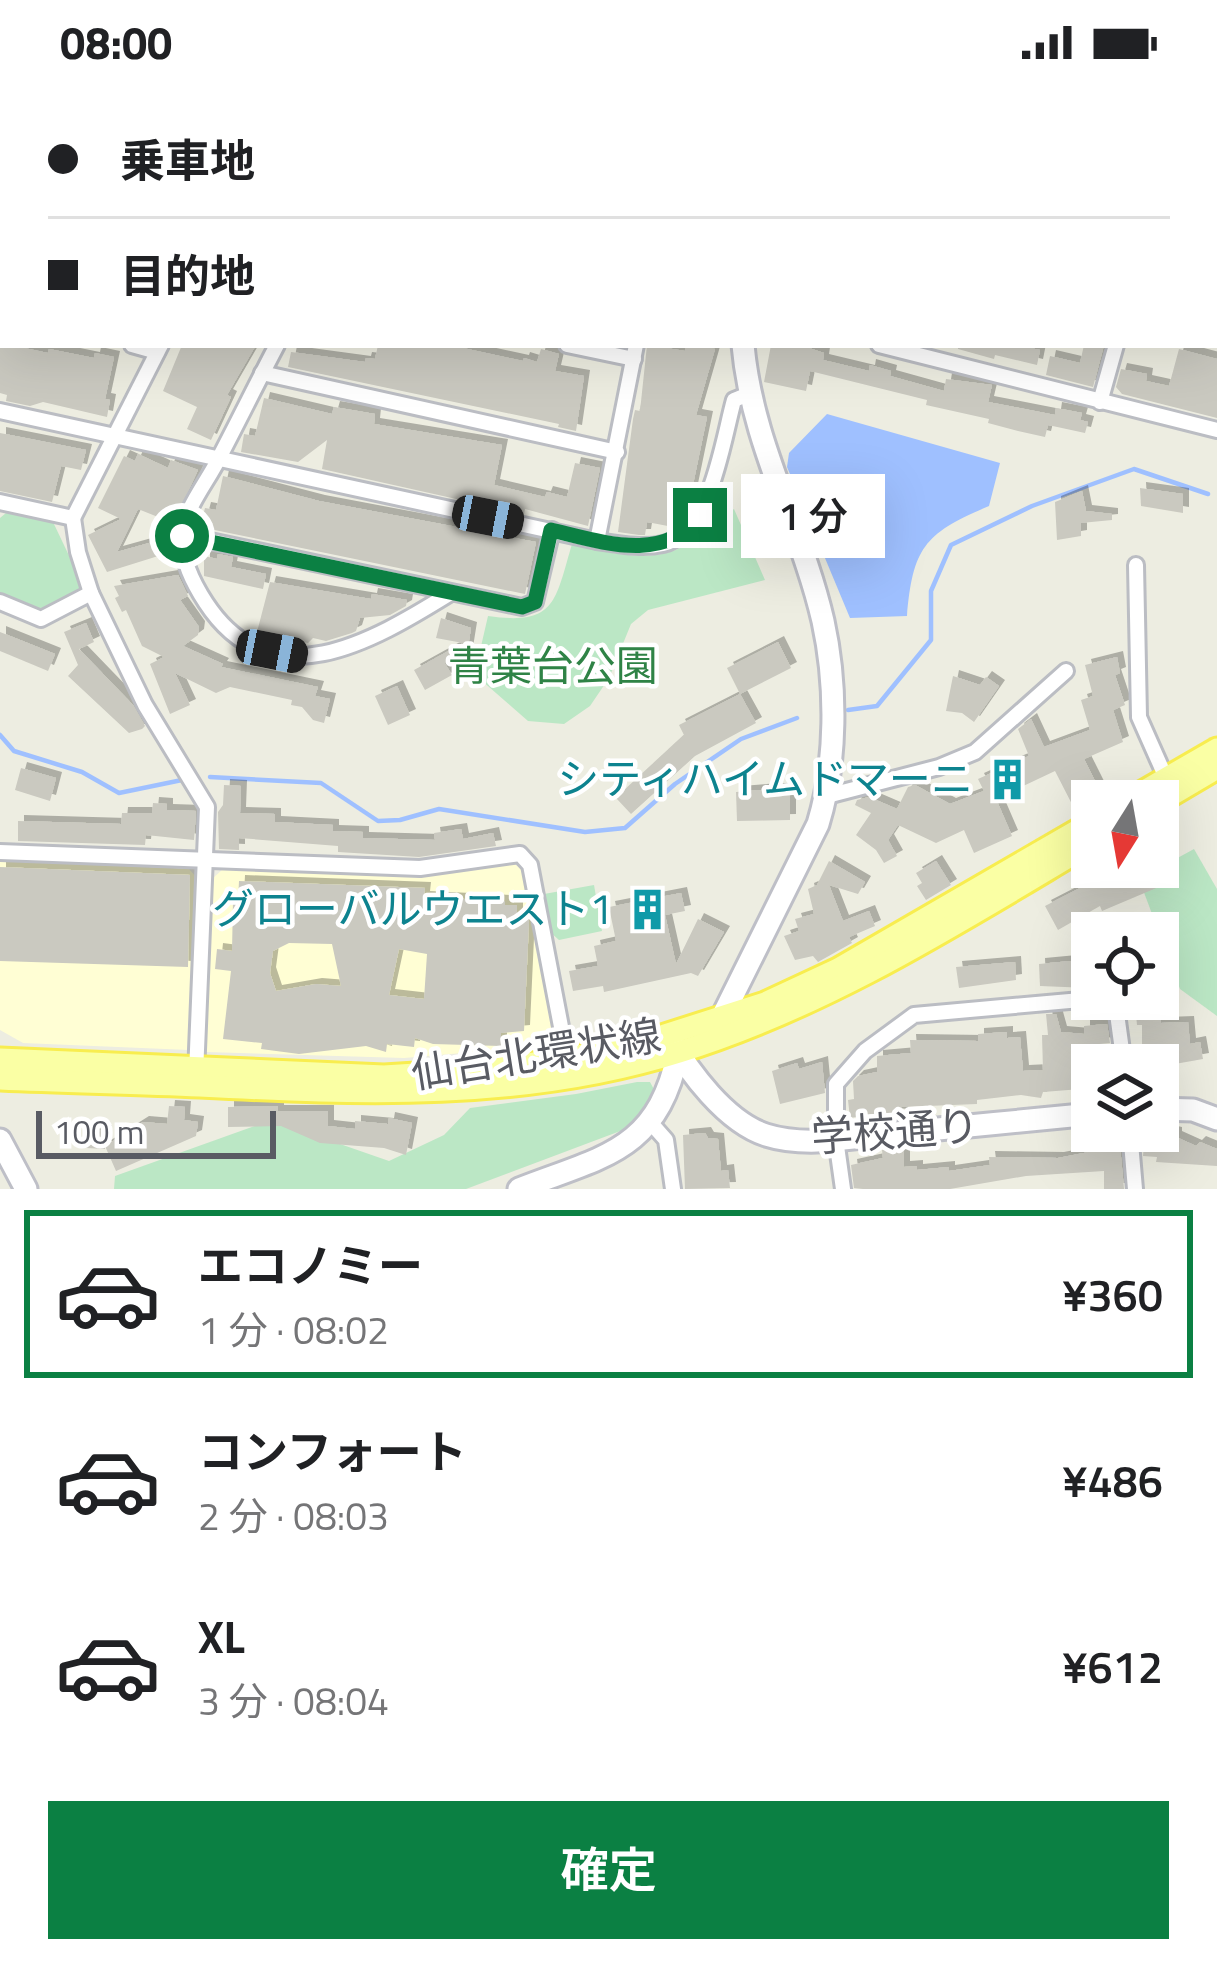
<!DOCTYPE html>
<html lang="ja">
<meta charset="utf-8">
<style>
:root{--surface:#fff;--page:#f6f6f6;--text:#202124;--muted:#757577;--line:#e0e0e0;--accent:#0b8043}
body{margin:0;font-family:"Titillium Web","Noto Sans JP",sans-serif;background:var(--page);color:var(--text);height:100vh;display:flex;flex-direction:column;font-size:45px;white-space:nowrap}
*{box-sizing:border-box;margin:0}
p{font-size:39px;color:var(--muted)}
.icon{flex:none;width:66px;height:66px;fill:none;stroke:currentColor;stroke-width:2;stroke-linecap:round;stroke-linejoin:round}
.map{position:relative;height:1105px;overflow:hidden}
.side{display:flex;flex-direction:column;background:var(--surface);flex:1}
.side>*{flex:none}
.hud{position:absolute;left:0px;top:0px;width:1218px;height:264px;box-shadow:0 12px 48px #0002;display:grid;align-content:center;height:264px;padding:0 48px;background:var(--surface)}
.needle{width:78px;rotate:191deg}
.buttons{position:absolute;left:1071px;top:696px;display:grid;gap:24px}
.buttons a{display:grid;place-items:center;width:108px;height:108px;border-radius:0px;background:var(--surface);box-shadow:0 12px 48px #0002;font-size:60px}
.scale{position:absolute;left:36px;bottom:30px;width:240px;box-sizing:border-box;padding-left:12px;border:6px solid #595b63;border-top:0;font-size:33px;line-height:42px;white-space:nowrap;color:#595b63;-webkit-text-stroke:9px #fff;paint-order:stroke}
.end{position:absolute;width:54px;height:54px;margin:-27px;border:15px solid #0b8043;background:#fff;box-shadow:0 0 0 6px #fff}
.from{border-radius:50%}
.bubble{position:absolute;height:84px;border-radius:0px;background:var(--surface);box-shadow:0 12px 48px #0002;font-size:39px;font-weight:600;line-height:84px;text-align:center}
.car{position:absolute;width:36px;height:72px;margin:-36px -18px;border-radius:15px;box-shadow:0 0 9px 3px #0007;background:linear-gradient(#222 24%,#8ab4d8 0 40%,#222 0 76%,#8ab4d8 0 86%,#222 0)}
.hud b{display:flex;align-items:center;gap:42px;height:114px;font-size:45px}
.hud b+b{border-top:3px solid var(--line)}
.hud i{width:30px;height:30px;background:var(--text)}
ul{padding:21px 0 0;list-style:none}
li{display:flex;align-items:center;gap:36px;height:168px;margin:0 24px 18px;padding:0 24px;border:6px solid transparent;border-radius:0px}
li div{flex:1}
li b{display:block;font-size:45px}
li em{font-style:normal;font-weight:600}
li.selected{border-color:var(--accent)}
li>.icon{width:108px;height:108px;stroke-width:1.5}
.cta{display:flex;gap:24px;margin-top:auto;padding:24px 48px}
.cta a{flex:1;height:138px;border-radius:0px;background:var(--accent);color:#fff;font-size:48px;font-weight:600;line-height:138px;text-align:center}
.status{display:flex;justify-content:space-between;align-items:center;height:84px;padding:0 60px;background:var(--surface);direction:ltr}
.status svg{height:33px;fill:currentColor}
.map>svg:first-child{display:block}
.commercial{fill:#fffed4}
.green{fill:#bbe7c5}
.water{fill:#9fc0ff}
.lines{fill:none;stroke-linecap:round;stroke-linejoin:round}
.stream{stroke:#9fc0ff;stroke-width:4.5}
.building{fill:#cac9c0;fill-rule:evenodd;filter:url(#shadow)}
.street-casing{stroke:#bbbdc3;stroke-width:20}
.secondary-casing{stroke:#bebfc7;stroke-width:27}
.primary-casing{stroke:#f8ed4f;stroke-width:27}
.street{stroke:#fff;stroke-width:14}
.secondary{stroke:#fff;stroke-width:21}
.primary{stroke:#faffa4;stroke-width:21}
.route{stroke:#0b8043;stroke-width:15}
.labels{text-anchor:middle;stroke-width:9;stroke-linejoin:round;paint-order:stroke}
.park-label{font-size:42px;fill:#2f8346;stroke:#fff}
.culture-label{font-size:42px;fill:#0d838f;stroke:#fff;text-anchor:end}
.street-label{font-size:42px;fill:#595b63;stroke:#fff}
</style>
<div class="status"><b>08:00</b><svg viewBox="0 0 49 12"><path d="M0 12V9h3v3zM5 12V6h3v6zM10 12V3h3v9zM15 12V0h3v12zM26 1h20v11H26zM47 4h2v5h-2z"/></svg></div>
<div class="map">
<svg width="1217" height="1105" viewBox="0 0 1217 1105">
<defs>
<filter id="shadow"><feDropShadow dx="6" dy="-6" stdDeviation="0" flood-color="#0004"/></filter>
</defs>
<rect width="100%" height="100%" fill="#edede1"/>
<g class="commercial">
<polygon points="0,777 189,785 197,794 189,966 23,959 0,946"/>
<polygon points="513,779 524,787 557,961 404,974 206,968 212,795 223,785 422,793"/>
</g>
<g class="green">
<path d="M734,425L765,496L648,526L631,540L609,594L590,622L564,640L528,637L481,596L476,584L488,532C556,542 555,517 572,460C613,470 658,483 695,455C709,445 720,434 734,425Z"/>
<polygon points="6,429 53,438 83,501 78,512 42,527 0,511 0,434"/>
<polygon points="1194,765 1217,805 1217,932 1180,905 1139,795"/>
<polygon points="594,801 602,847 559,856 550,848 544,810"/>
<polygon points="637,998 650,998 657,1011 631,1043 466,1105 114,1105 115,1092 271,1036 389,1077 444,1051 470,1024 576,1010"/>
</g>
<path class="water" d="M827,330L1000,379L989,422C925,449 913,463 907,532L850,534L787,383L789,369Z"/>
<g class="lines">
<g class="stream">
<polyline points="848,626 877,622 931,556 931,507 951,461 1032,422 1134,385 1208,410"/>
<polyline points="0,651 14,667 82,688 119,709 182,696"/>
<polyline points="210,693 321,699 378,737 400,736 439,725 585,748 625,744 675,700 741,655 797,634"/>
</g>
</g>
<g class="building">
<polygon points="0,259 48,269 49,265 94,274 95,269 114,273 105,315 110,316 107,333 43,318 30,322 6,317 7,311 0,309"/>
<polygon points="182,261 256,261 227,311 231,313 211,356 187,345 197,323 163,307"/>
<polygon points="378,261 449,261 523,277 524,274 537,278 541,265 559,270 555,287 584,292 576,347 558,343 559,340 288,283 291,268 365,278 366,274 375,275"/>
<polygon points="647,261 685,267 686,261 715,265 696,331 707,333 690,415 681,413 673,443 647,438 645,451 639,451 618,448 633,335 635,326 640,327"/>
<polygon points="771,261 800,261 824,269 823,276 869,287 870,281 891,287 890,292 944,307 946,295 992,301 988,318 1055,331 1056,324 1082,329 1080,336 1088,338 1085,349 1048,341 1045,353 1018,347 988,339 989,335 926,321 927,316 810,287 806,307 764,298"/>
<polygon points="958,261 1016,261 1040,266 1037,281 995,271 994,275 958,265"/>
<polygon points="1084,261 1104,261 1093,303 1046,291 1050,272 1080,279"/>
<polygon points="1179,265 1217,275 1217,334 1122,310 1116,303 1121,285 1147,290 1146,297 1169,302"/>
<polygon points="264,314 332,330 334,323 375,330 374,340 502,361 494,401 545,413 547,408 567,413 575,379 600,384 588,442 525,425 524,430 322,385 327,356 298,378 241,368 244,350 255,352"/>
<polygon points="0,349 86,366 81,386 61,382 52,418 0,407"/>
<polygon points="138,370 168,384 171,376 198,386 173,439 138,425 117,468 167,454 171,468 107,488 88,451 121,435 98,424 124,372 135,377"/>
<polygon points="223,392 319,417 536,458 525,510 200,443 205,424 216,426"/>
<polygon points="1140,404 1183,410 1183,429 1141,422"/>
<polygon points="1082,407 1086,427 1112,430 1112,436 1081,439 1081,452 1057,456 1055,418"/>
<polygon points="218,470 233,473 231,483 266,490 263,505 204,492 204,472 217,475"/>
<polygon points="178,491 188,512 180,516 199,543 198,551 183,562 223,580 221,583 318,603 315,612 330,615 324,639 313,636 302,623 291,621 292,616 230,603 216,609 175,589 190,621 170,630 150,580 164,573 142,562 126,526 122,528 115,514 119,512 114,502"/>
<polygon points="270,498 371,515 372,510 407,516 406,522 390,531 360,534 356,547 352,549 326,557 313,554 308,559 257,548"/>
<polygon points="441,534 471,544 467,569 472,570 470,583 444,578 452,591 425,606 414,586 463,559 436,554"/>
<polygon points="86,539 94,558 79,565 133,621 145,642 142,645 129,649 68,592 78,581 64,548"/>
<polygon points="0,548 55,570 48,587 0,567"/>
<polygon points="778,558 791,584 740,610 727,584"/>
<polygon points="1117,573 1120,589 1115,591 1125,621 1113,626 1123,658 1084,675 1104,715 1092,717 1076,728 1055,687 996,715 1012,752 974,769 964,746 936,759 898,741 888,756 897,772 884,779 876,766 856,751 871,729 855,721 857,716 869,713 897,725 908,703 915,701 950,720 984,707 978,695 1029,672 1018,645 1031,635 1044,663 1090,646 1081,616 1093,612 1085,581"/>
<polygon points="953,592 980,601 986,593 999,602 974,638 962,629 946,627"/>
<polygon points="397,602 410,631 388,641 375,612"/>
<polygon points="740,610 756,639 695,672 631,730 616,714 684,651 679,641"/>
<polygon points="21,684 56,694 50,717 15,706"/>
<polygon points="224,701 241,702 240,729 275,730 275,738 333,741 333,747 363,748 363,754 435,756 434,749 461,745 463,755 493,749 496,762 419,773 338,768 338,762 239,754 239,766 219,765 218,728 223,721"/>
<polygon points="772,705 790,705 790,736 737,737 736,708"/>
<polygon points="153,719 167,720 167,726 196,727 194,756 146,751 145,761 18,757 18,737 121,740 122,729 152,729"/>
<polygon points="829,777 865,798 858,810 829,801 843,837 869,827 875,842 849,853 852,859 818,878 813,872 795,876 784,852 799,847 795,835 814,830 808,805 817,801"/>
<polygon points="936,777 951,801 926,816 917,802 922,799 916,789"/>
<polygon points="0,783 190,791 188,883 0,877"/>
<polygon points="1096,783 1148,783 1161,802 1102,827 1100,822 1058,846 1045,822 1082,803 1077,795"/>
<path d="M239,797L425,804L424,813L505,817V821H517V830H528L529,838L524,947L501,949V962L433,960L415,954L414,963L387,960L386,968L366,962L299,970L261,965L262,959L223,955L231,887L215,885L217,865L232,867L233,817H238ZM289,859L332,860L341,902L316,900L276,907L270,889L273,867ZM399,865L427,870L424,915L389,911Z"/>
<polygon points="681,809 685,827 665,831 676,880 698,835 724,848 698,892 691,889 604,908 603,902 573,907 569,887 598,882 594,862 616,857 609,823"/>
<polygon points="1092,875 1089,904 1040,902 1039,880"/>
<polygon points="1015,878 1016,896 959,904 956,883"/>
<polygon points="1158,916 1161,939 1188,938 1190,960 1200,958 1203,975 1158,983 1142,981 1142,941 1137,941 1135,920"/>
<polygon points="1046,930 1056,930 1061,948 1084,950 1084,942 1107,940 1110,959 1078,962 1081,1005 1043,1008 1041,1014 1021,1011 977,1016 977,1020 902,1023 902,1031 881,1029 850,1034 848,1016 854,1015 853,997 858,992 877,988 877,972 911,969 910,956 978,957 978,950 1007,948 1007,954 1020,953 1023,987 1043,986 1042,951 1048,951"/>
<polygon points="822,978 825,1009 780,1020 772,987 797,979 799,985"/>
<polygon points="169,1022 185,1023 184,1036 198,1038 196,1052 116,1087 105,1062 105,1065 86,1064 87,1046 106,1047 105,1062 143,1038 167,1040"/>
<polygon points="278,1022 278,1027 328,1027 328,1042 355,1045 355,1037 388,1040 389,1034 412,1039 406,1071 384,1064 320,1059 281,1042 228,1043 228,1023"/>
<polygon points="1162,1046 1176,1049 1176,1053 1196,1062 1200,1058 1217,1065 1217,1082 1156,1078 1157,1073 1143,1072 1145,1050 1159,1053"/>
<polygon points="705,1049 708,1054 718,1055 721,1087 728,1086 730,1104 685,1105 683,1051"/>
<polygon points="1120,1062 1124,1105 1104,1105 1104,1087 1026,1092 950,1105 863,1105 854,1104 851,1081 883,1074 882,1066 892,1065 904,1064 904,1083 917,1082 917,1086 949,1083 949,1087 990,1081 989,1073 1058,1074"/>
</g>
<g class="lines">
<defs>
<g id="street">
<polyline points="214,0 228,3"/>
<polyline points="639,0 653,3"/>
<polyline points="990,0 1002,3"/>
<polyline points="293,3 294,0"/>
<polyline points="416,3 418,0"/>
<polyline points="707,3 709,0"/>
<polyline points="908,3 909,0"/>
<polyline points="1186,3 1187,0"/>
<polyline points="0,45 3,46"/>
<polyline points="0,139 3,140"/>
<polyline points="1215,153 1217,154"/>
<polyline points="0,232 3,233"/>
<polyline points="1215,247 1217,248"/>
<polyline points="132,261 157,268"/>
<path d="M277,261C257,299 238,338 218,376C207,398 184,426 182,451C181,476 193,499 206,519C271,618 373,557 449,510"/>
<polyline points="567,261 634,275"/>
<polyline points="879,261 1217,346"/>
<polyline points="262,289 617,368"/>
<polyline points="1100,318 1116,261"/>
<path d="M0,327L597,457C618,460 642,465 663,460C711,449 722,359 734,316L749,310"/>
<polyline points="0,418 73,434"/>
<polyline points="73,434 78,468 91,509 145,621 207,723 196,990"/>
<polyline points="73,434 161,261"/>
<polyline points="182,451 522,523 535,518 552,446"/>
<polyline points="597,457 636,261"/>
<polyline points="1136,481 1139,633 1166,694"/>
<polyline points="0,518 41,535 91,509"/>
<polyline points="827,712 939,683 975,668 1066,587"/>
<polyline points="0,768 420,784 520,770 530,781 567,974"/>
<polyline points="1115,915 1124,981"/>
<polyline points="651,1039 666,1056 673,1105"/>
<polyline points="1130,1047 1135,1105"/>
<polyline points="843,1105 836,1055 836,1000 865,967 914,931 1092,915"/>
</g>
<g id="secondary">
<polyline points="807,3 808,0"/>
<path d="M724,943L721,935L818,740C837,678 837,601 823,537C801,442 752,361 743,261"/>
<path d="M669,953C689,988 726,1038 766,1051C807,1064 855,1053 897,1049C962,1043 1027,1036 1092,1030"/>
<polyline points="1158,1025 1193,1026 1217,1035"/>
<polyline points="0,1056 26,1105"/>
<path d="M519,1105C603,1072 657,1068 678,969"/>
</g>
<g id="primary">
<polyline points="1127,717 1217,665"/>
<polyline points="1158,719 1217,684"/>
<polyline points="0,975 384,992 496,985 621,965 765,919 838,885 1092,738"/>
<path d="M0,995C67,998 134,999 200,1002C360,1010 524,1017 679,968C828,922 959,838 1092,759"/>
</g>
</defs>
<use href="#street" class="street-casing"/>
<use href="#secondary" class="secondary-casing"/>
<use href="#primary" class="primary-casing"/>
<use href="#street" class="street"/>
<use href="#secondary" class="secondary"/>
<use href="#primary" class="primary"/>
</g>
<g class="lines">
<path class="route" d="M182,452L522,523L535,518L551,446C602,458 665,480 700,431"/>
</g>
<defs>
<symbol id="building-bare" viewBox="-9 -9 18 18"><path d="M-4-6H4V6H1V3H-1V6H-4ZM-2.5-4.3h1.7v1.8h-1.7ZM.8-4.3h1.7v1.8H.8ZM-2.5-1h1.7V.8h-1.7ZM.8-1h1.7V.8H.8Z" fill="#0f9aa8" stroke="#fff" stroke-width="2.5" paint-order="stroke"/></symbol>
</defs>
<g fill-rule="evenodd">
<use href="#building-bare" x="978" y="666" width="59" height="59"/>
<use href="#building-bare" x="618" y="796" width="59" height="59"/>
</g>
<g class="labels">
<g class="park-label">
<text x="553" y="597">青葉台公園</text>
</g>
<g class="culture-label">
<text x="973" y="710">シティハイムドマーニ</text>
<text x="613" y="840">グローバルウエスト1</text>
</g>
<g class="street-label">
<text transform="translate(536 970) rotate(-9)" y="15">仙台北環状線</text>
<text transform="translate(895 1047) rotate(-4)" y="15">学校通り</text>
</g>
</g>
</svg>
<div class="buttons">
<a><svg class="needle" viewBox="-14 -14 28 28"><path d="M0-13l5 13h-10z" fill="#e53935"/><path d="M0 13l5-13h-10z" fill="#757577"/></svg></a>
<a><svg class="icon" aria-label="locate" viewBox="0 0 24 24"><circle cx="12" cy="12" r="6"/><path d="M12 2v4M12 18v4M2 12h4M18 12h4"/></svg></a>
<a><svg class="icon" aria-label="layers" viewBox="0 0 24 24"><path d="M12 4l9 5-9 5-9-5zM3 14l9 5 9-5"/></svg></a>
</div>
<div class="scale">100 m</div>
<i class="end from" style="left:182px;top:452px"></i>
<i class="end" style="left:700px;top:431px"></i>
<div class="bubble" style="left:741px;top:390px;width:144px">1 分</div>
<i class="car" style="left:488px;top:433px;rotate:101deg"></i>
<i class="car" style="left:272px;top:567px;rotate:101deg"></i>
<div class="hud">
<b><i class="from"></i>乗車地</b>
<b><i></i>目的地</b>
</div>
</div>
<section class="side">
<ul>
<li class="selected"><svg class="icon" aria-label="car" viewBox="0 0 24 24"><path d="M5 17H2v-5l4-1 3-4h7l3 4 3 1v5h-3M9 17h6M6 11h13"/><circle cx="7" cy="17" r="2"/><circle cx="17" cy="17" r="2"/></svg><div><b>エコノミー</b><p>1 分 · 08:02</p></div><em>¥360</em></li>
<li><svg class="icon" aria-label="car" viewBox="0 0 24 24"><path d="M5 17H2v-5l4-1 3-4h7l3 4 3 1v5h-3M9 17h6M6 11h13"/><circle cx="7" cy="17" r="2"/><circle cx="17" cy="17" r="2"/></svg><div><b>コンフォート</b><p>2 分 · 08:03</p></div><em>¥486</em></li>
<li><svg class="icon" aria-label="car" viewBox="0 0 24 24"><path d="M5 17H2v-5l4-1 3-4h7l3 4 3 1v5h-3M9 17h6M6 11h13"/><circle cx="7" cy="17" r="2"/><circle cx="17" cy="17" r="2"/></svg><div><b>XL</b><p>3 分 · 08:04</p></div><em>¥612</em></li>
</ul>
<div class="cta"><a>確定</a></div>
</section>
